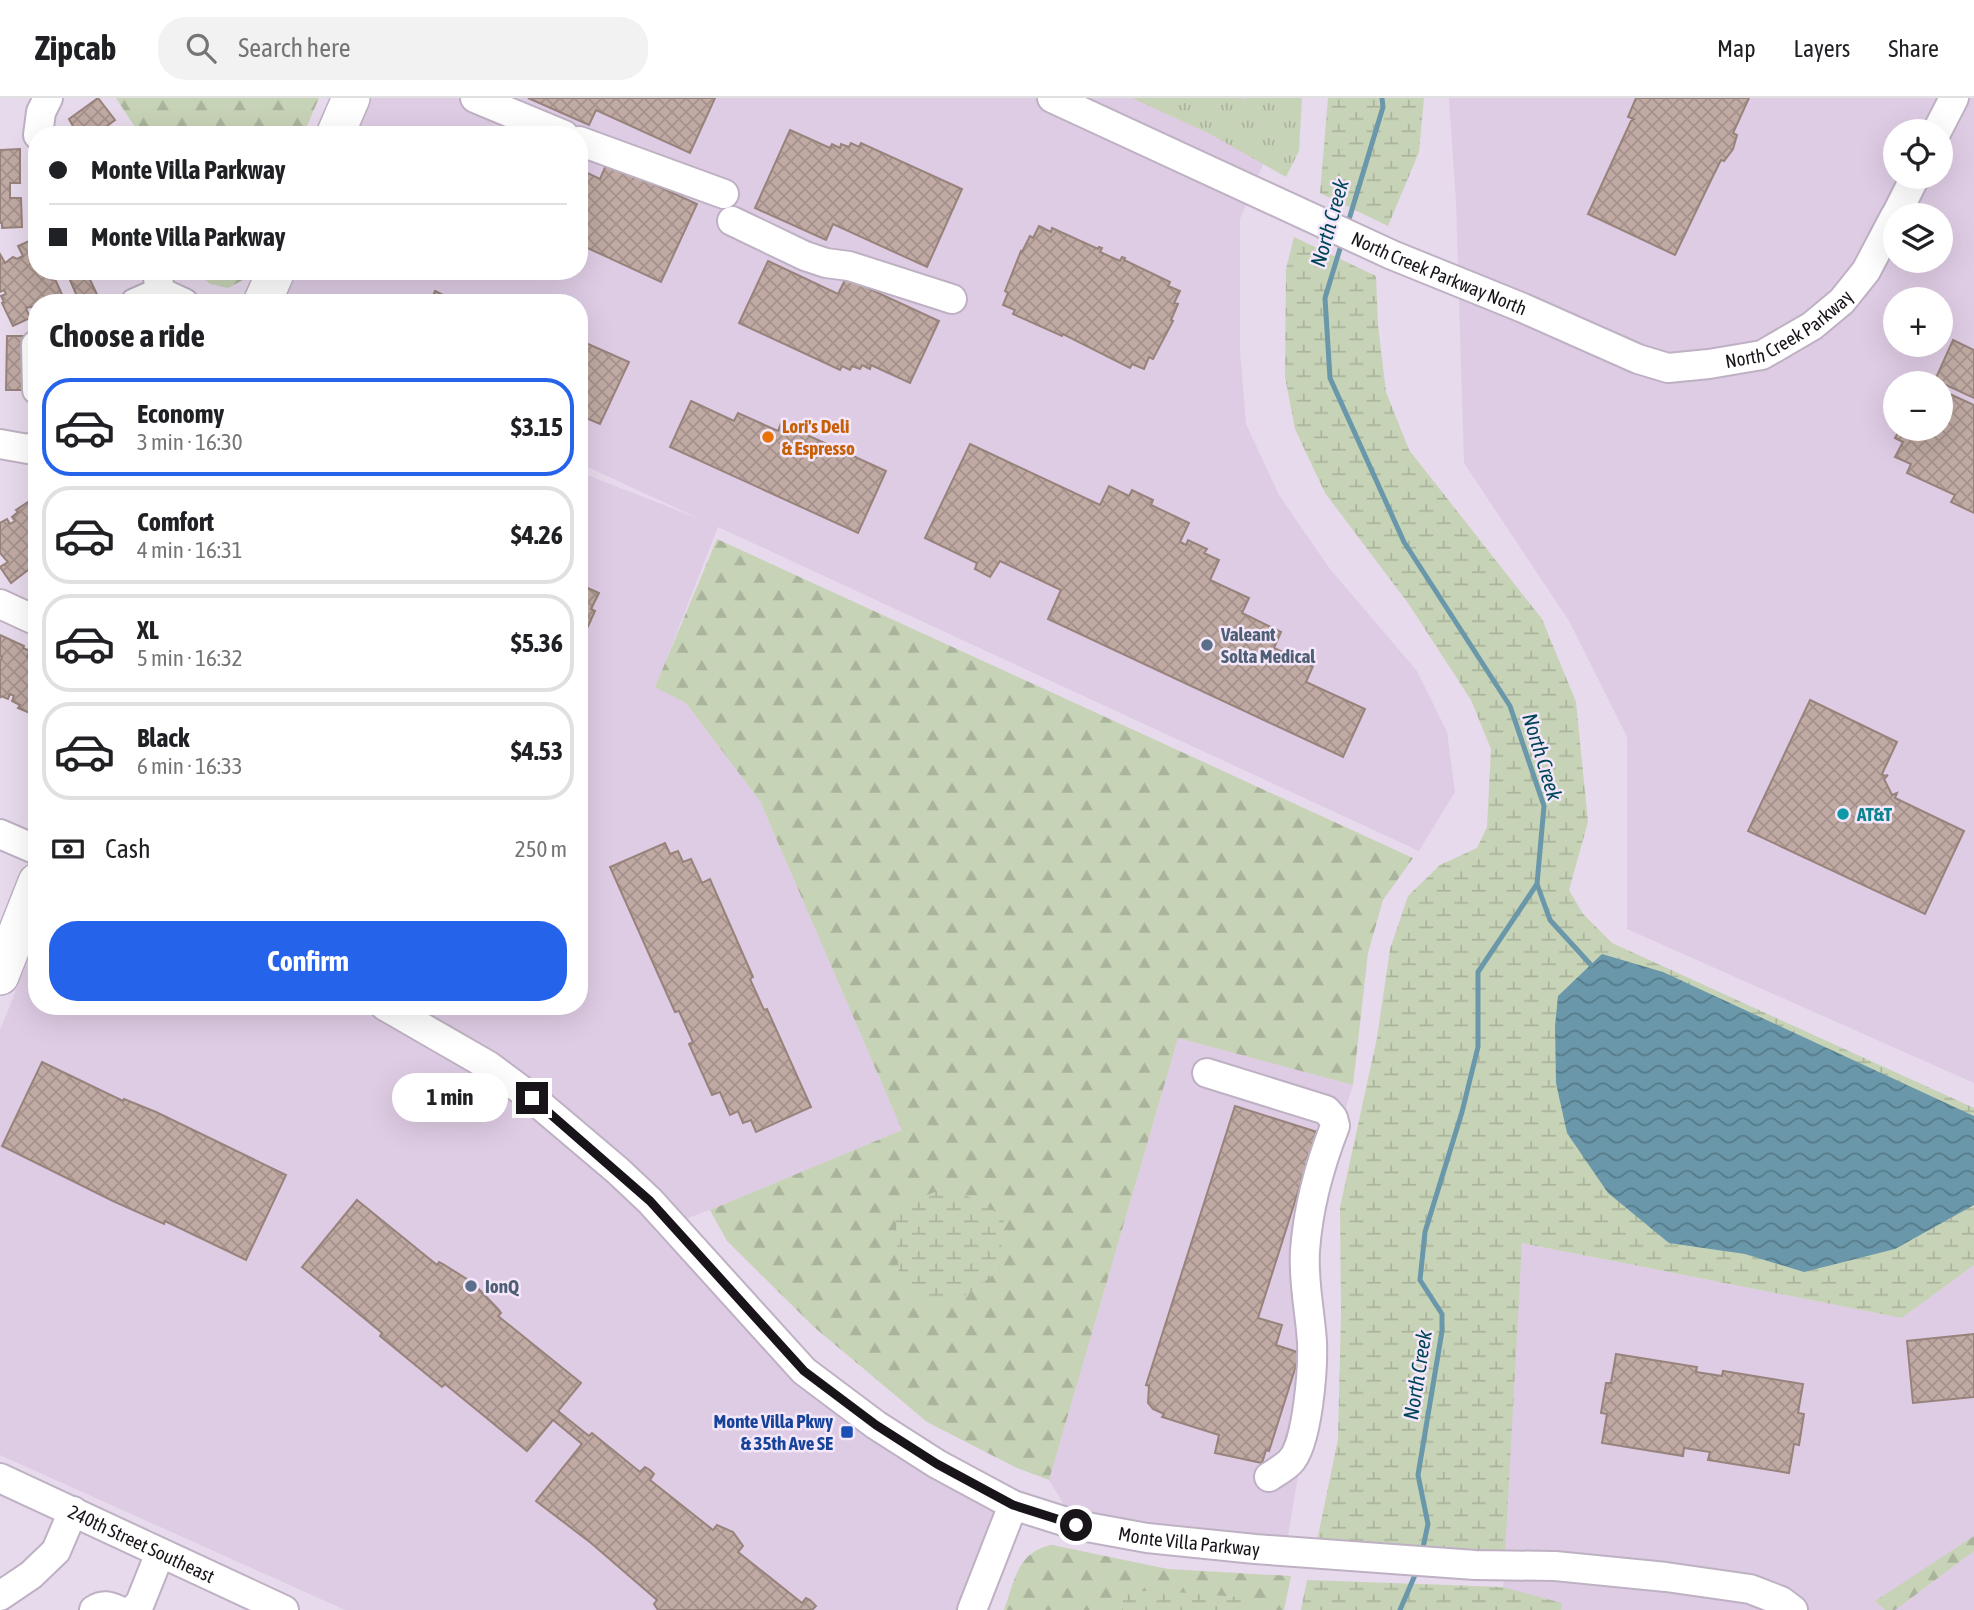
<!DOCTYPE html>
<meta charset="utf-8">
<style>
:root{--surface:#fff;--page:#f2f2f2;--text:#202124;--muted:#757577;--line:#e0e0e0;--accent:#2563eb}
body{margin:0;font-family:"Asap Condensed",sans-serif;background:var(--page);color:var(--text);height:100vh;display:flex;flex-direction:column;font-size:26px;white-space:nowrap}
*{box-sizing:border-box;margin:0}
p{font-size:23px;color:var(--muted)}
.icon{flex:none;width:38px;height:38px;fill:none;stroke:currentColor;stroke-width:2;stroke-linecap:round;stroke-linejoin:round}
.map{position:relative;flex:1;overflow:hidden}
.sheet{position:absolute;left:28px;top:196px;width:560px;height:721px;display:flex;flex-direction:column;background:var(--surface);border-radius:28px;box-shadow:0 7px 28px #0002}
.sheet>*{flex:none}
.hud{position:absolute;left:28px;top:28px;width:560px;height:154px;border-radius:28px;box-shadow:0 7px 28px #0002;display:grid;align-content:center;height:154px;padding:0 21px;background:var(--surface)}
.tools{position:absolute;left:1883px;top:21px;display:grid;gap:14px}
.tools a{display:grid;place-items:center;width:70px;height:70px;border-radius:50%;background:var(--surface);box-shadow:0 7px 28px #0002;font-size:35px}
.end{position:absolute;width:32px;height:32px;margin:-16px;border:9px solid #19141a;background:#fff;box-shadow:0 0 0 4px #fff}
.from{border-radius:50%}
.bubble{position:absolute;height:49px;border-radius:24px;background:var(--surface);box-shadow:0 7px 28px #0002;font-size:23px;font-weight:700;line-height:49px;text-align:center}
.hud b{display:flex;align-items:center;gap:24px;height:66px;font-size:26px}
.hud b+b{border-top:2px solid var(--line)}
.hud i{width:18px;height:18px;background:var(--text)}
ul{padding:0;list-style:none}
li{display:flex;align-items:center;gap:21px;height:98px;margin:0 14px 10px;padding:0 7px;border:4px solid var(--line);border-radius:28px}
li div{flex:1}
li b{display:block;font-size:26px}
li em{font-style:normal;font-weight:700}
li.current{border-color:var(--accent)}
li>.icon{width:63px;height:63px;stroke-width:1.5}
h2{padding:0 21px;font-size:32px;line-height:84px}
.pay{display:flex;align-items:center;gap:18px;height:77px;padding:0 21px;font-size:26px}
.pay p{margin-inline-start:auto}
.cta{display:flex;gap:14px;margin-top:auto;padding:14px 21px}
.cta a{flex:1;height:80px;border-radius:28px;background:var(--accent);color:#fff;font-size:28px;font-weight:700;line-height:80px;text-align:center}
header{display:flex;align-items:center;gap:42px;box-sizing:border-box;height:98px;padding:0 35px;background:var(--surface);border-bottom:2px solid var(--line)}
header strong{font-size:33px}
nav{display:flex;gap:38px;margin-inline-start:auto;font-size:24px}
.search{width:490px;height:63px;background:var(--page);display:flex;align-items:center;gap:18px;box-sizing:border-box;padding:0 24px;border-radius:28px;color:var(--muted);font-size:26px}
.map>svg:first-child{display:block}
.built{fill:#decce4;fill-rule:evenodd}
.grass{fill:url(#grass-tufts)}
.forest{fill:url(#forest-firs)}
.wetland{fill:url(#wetland-marsh)}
.water{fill:url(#water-waves)}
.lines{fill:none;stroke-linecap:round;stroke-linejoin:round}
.stream{stroke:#6a98aa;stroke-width:5}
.building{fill:url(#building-cross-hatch);stroke:#97827c;stroke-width:2}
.minor-casing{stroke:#beb1c3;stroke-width:32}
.major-casing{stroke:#beb1c3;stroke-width:40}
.minor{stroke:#fff;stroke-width:28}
.major{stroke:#fff;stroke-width:37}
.route{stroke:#19141a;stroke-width:9}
.food-dot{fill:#e8710a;stroke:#f4e7f9;stroke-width:2.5}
.service-dot{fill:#5c6f8a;stroke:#f4e7f9;stroke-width:2.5}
.culture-dot{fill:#0f9aa8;stroke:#f4e7f9;stroke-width:2.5}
.transit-dot{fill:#1a4fb4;stroke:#f4e7f9;stroke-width:2.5}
.labels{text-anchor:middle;stroke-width:5;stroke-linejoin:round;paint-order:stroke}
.street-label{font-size:19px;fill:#19141a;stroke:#f4e7f9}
.food-label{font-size:19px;font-weight:bold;fill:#c56008;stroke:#f4e7f9;text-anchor:start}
.service-label{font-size:19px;font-weight:bold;fill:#4e5e75;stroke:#f4e7f9;text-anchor:start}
.culture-label{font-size:19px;font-weight:bold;fill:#0d838f;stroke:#f4e7f9;text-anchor:start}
.transit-label{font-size:19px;font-weight:bold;fill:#164399;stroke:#f4e7f9;text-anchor:end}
.water-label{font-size:21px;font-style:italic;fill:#004558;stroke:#f4e7f9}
</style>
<header>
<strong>Zipcab</strong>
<div class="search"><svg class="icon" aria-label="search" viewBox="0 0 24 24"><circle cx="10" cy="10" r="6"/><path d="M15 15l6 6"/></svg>Search here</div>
<nav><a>Map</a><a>Layers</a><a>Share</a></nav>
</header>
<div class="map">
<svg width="1974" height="1512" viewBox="0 0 1974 1512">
<defs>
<pattern id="grass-tufts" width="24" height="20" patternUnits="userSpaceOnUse" patternTransform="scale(1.75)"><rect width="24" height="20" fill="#c7d3b6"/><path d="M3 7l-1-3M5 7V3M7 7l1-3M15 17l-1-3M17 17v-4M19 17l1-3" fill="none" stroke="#aab49c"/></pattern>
<pattern id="forest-firs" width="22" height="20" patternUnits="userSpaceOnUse" patternTransform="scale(1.75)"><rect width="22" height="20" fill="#c7d3b6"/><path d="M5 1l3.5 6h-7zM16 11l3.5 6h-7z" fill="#aab49c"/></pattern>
<pattern id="wetland-marsh" width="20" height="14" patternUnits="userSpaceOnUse" patternTransform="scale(1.75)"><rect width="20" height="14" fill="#c7d3b6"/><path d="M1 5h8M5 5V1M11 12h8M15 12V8" fill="none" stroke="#aab49c"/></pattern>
<pattern id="water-waves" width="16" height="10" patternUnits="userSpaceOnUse" patternTransform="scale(1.75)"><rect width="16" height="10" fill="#6a98aa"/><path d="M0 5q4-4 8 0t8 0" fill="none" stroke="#567b8a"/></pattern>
<pattern id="building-cross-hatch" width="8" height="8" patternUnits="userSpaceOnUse" patternTransform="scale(1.75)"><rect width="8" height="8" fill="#c0aaa3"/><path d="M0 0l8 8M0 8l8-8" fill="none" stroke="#a4918c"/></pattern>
</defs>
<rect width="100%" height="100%" fill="#e7daec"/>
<g class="built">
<polygon points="351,0 1284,0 1273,43 1240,121 1240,253 1246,326 1279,397 1330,471 1417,573 1447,634 1455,694 1419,753 718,429 656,588 686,605 760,703 902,1032 710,1112 654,1132 815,1300 999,1412 972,1512 345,1512 0,1357 0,932 37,840 37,908 579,908 579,374 700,421 579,365 579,205 262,205 276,173 579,173 579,37 335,37"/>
<path d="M1449,0H1974V985L1627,831V639L1569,523L1464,365L1456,104ZM1895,33H1941V79H1895ZM1895,117H1941V163H1895ZM1895,201H1941V247H1895ZM1895,285H1941V331H1895Z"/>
<polygon points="1178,940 1353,987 1315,1106 1320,1246 1287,1444 1076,1427 1049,1382"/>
<polygon points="1521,1145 1902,1220 1974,1167 1974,1512 1502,1512"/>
</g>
<polygon class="grass" points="1132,0 1241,0 1243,2 1246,0 1302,0 1299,53 1286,79 1210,36"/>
<g class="forest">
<polygon points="116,0 319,0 303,37 140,37"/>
<polygon points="195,173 246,173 243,182 228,190 210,186"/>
<polygon points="717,441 1413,760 1383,802 1368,855 1353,987 1178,940 1049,1382 1015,1369 927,1324 814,1229 727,1143 710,1112 902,1032 760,703 686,605 655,589"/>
<polygon points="1974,1438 1974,1453 1895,1512 1885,1512 1875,1503"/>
<path d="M1052,1447L1168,1471L1291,1478L1284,1512H1004C1015,1482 1017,1454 1052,1447Z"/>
</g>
<g class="wetland">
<polygon points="1328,0 1424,0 1419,54 1388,128 1320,95"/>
<polygon points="1294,139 1376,178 1378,227 1386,294 1409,352 1542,521 1576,604 1588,724 1569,792 1583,816 1612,845 1974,1010 1974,1167 1902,1220 1522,1145 1505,1457 1317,1443 1338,1341 1341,1215 1340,1109 1377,940 1390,851 1408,798 1440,767 1477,750 1487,729 1491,651 1471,602 1408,505 1325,395 1295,331 1285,279 1286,171"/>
<polygon points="950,1089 1004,1118 1000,1172 961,1200 930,1206 899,1180 895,1108"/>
<polygon points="1307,1482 1503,1489 1562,1505 1561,1512 1301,1512"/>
<polygon points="1150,1492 1238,1499 1250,1512 1123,1512 1123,1497"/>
</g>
<polygon class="water" points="1602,856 1663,874 1974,1018 1974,1107 1895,1151 1804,1174 1745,1156 1669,1145 1608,1095 1567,1035 1556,985 1555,928 1558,898"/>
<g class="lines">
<g class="stream">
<polyline points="1347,128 1383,9 1382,0"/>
<polyline points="1342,144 1325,200 1330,280 1404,444 1510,608 1544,708 1537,786 1478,874 1478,949 1462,1014 1425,1134 1420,1182 1442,1216 1442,1233 1418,1377 1428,1426 1422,1454"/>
<polyline points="1537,786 1550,822 1591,867"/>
<polyline points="1400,1512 1418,1470"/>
</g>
</g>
<g class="building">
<polygon points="98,0 115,22 95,37 83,37 82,34 78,37 69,21"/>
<polygon points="528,0 715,0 690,55 596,12 589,27"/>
<polygon points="1636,0 1749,0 1733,35 1737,37 1733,51 1724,63 1721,62 1713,78 1675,157 1588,116 1631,23 1634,21 1628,19"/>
<polygon points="790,32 830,50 832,46 840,50 841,46 849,49 851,45 859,49 861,45 962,91 927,169 833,126 826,142 755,110"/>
<polygon points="20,51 20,85 10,85 10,100 21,100 22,129 2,130 2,125 0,125 0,52"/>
<polygon points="607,65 697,106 661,184 579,146 579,71 600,81"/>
<polygon points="1039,128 1051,134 1052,130 1098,151 1099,149 1102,150 1100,154 1120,163 1122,159 1125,160 1124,162 1170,184 1168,188 1180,193 1174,205 1178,206 1171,222 1173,223 1153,261 1149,259 1144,271 1132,266 1130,270 1063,236 1062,238 1013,216 1015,212 1003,207 1008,195 1005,193 1021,153 1022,154 1030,138 1033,140"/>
<polygon points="36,140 37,173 45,173 43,174 45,178 49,176 52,182 55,181 65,203 37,205 37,208 26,210 30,220 13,228 2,205 4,204 1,198 6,196 4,192 0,194 0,156 5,165 13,159 17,161 23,158 18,148"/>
<polygon points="768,163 838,196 846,180 939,223 910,285 871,267 870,271 862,267 860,271 852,268 850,272 842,268 840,272 739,225"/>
<polygon points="66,173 86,173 101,205 80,205"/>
<polygon points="435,193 459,205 430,205"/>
<polygon points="7,238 26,238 25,292 6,292"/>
<polygon points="579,242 629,264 600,326 579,317"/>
<polygon points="1953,242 1974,252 1974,300 1935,282"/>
<polygon points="1941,292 1974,307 1974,415 1951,404 1955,397 1907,375 1911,366 1895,359 1903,344 1895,340 1900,331 1941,331"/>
<polygon points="691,303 734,323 738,315 778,333 781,325 886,373 858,435 670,349"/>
<polygon points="970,346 1100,407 1109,388 1129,398 1132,392 1153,402 1151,407 1189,425 1180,444 1186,447 1188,442 1207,451 1204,455 1219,462 1210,482 1249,500 1242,515 1281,534 1274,550 1313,568 1306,584 1365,611 1343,659 1048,521 1061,492 1000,463 990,479 975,471 977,465 925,440"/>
<polygon points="37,398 37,458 34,460 37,465 11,485 0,469 8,464 0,455 0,425 7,421 10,426 15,423 12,419 18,414 16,412"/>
<polygon points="579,481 585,484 583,488 599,495 591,511 595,513 579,548"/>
<polygon points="0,537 24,548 23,550 30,553 27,559 32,561 35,555 37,556 37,618 18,610 20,607 12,603 14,598 10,596 8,601 1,598 0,600 0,563 2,559 0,558"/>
<polygon points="1810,602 1897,644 1882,676 1885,678 1888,677 1884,681 1892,697 1897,695 1895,700 1964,733 1925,816 1748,733"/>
<polygon points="665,745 670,756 678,753 683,764 691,761 702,785 710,781 753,879 750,881 764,912 767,911 811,1009 756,1034 751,1022 743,1025 738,1013 730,1017 720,994 712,997 689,946 693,944 679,913 675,914 610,769"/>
<polygon points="42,964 123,1003 124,1001 156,1014 286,1077 246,1162 165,1123 164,1126 113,1103 2,1048"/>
<polygon points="1235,1008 1317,1034 1258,1220 1282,1227 1276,1247 1300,1255 1269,1353 1266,1352 1262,1365 1215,1355 1219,1337 1162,1319 1164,1316 1153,1311 1148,1305 1149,1288 1146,1287"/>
<polygon points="357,1102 437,1167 439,1164 443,1166 473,1185 498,1211 501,1215 498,1218 581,1285 558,1313 589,1338 592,1335 640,1374 645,1369 650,1372 654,1376 650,1382 713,1432 717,1427 733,1434 743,1448 738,1454 802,1505 806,1500 810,1502 816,1508 812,1512 658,1512 654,1506 657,1502 591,1445 536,1403 582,1346 553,1322 527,1353 445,1286 442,1289 380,1238 382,1235 302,1169"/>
<polygon points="1974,1236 1974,1299 1913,1305 1907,1243"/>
<polygon points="1616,1256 1697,1269 1696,1274 1722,1278 1723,1273 1803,1286 1798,1315 1804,1316 1799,1347 1794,1346 1789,1375 1708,1362 1710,1354 1684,1350 1683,1358 1602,1345 1607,1316 1601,1315 1606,1285 1611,1285"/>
</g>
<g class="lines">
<defs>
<g id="minor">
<polyline points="475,0 564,37"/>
<path id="s1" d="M1052,0L1392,157L1523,210L1638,261L1668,270L1709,266L1762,257L1812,228L1842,203L1866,173L1895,118"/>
<polyline points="1937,33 1954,0"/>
<polyline points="38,37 41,14 48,0"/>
<polyline points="579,43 724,96"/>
<polyline points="1896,117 1915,79"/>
<polyline points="732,123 805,158 826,165 849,168 952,201"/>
<polyline points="157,173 160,194 184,205"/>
<polyline points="135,205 160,194"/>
<polyline points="36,247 37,292"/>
<polyline points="0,346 28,351 37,347"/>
<polyline points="0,506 37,523"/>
<polyline points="0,736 37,752"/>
<path id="s2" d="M385,908L489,968L532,1000L617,1072L650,1103L804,1273L876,1327L937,1366L1013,1407L1076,1427L1147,1440L1255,1451L1475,1467L1555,1468L1666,1479L1750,1491L1781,1503L1793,1512"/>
<path d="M1207,975L1326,1012L1333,1020L1335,1028C1319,1069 1308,1109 1305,1153C1303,1184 1310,1213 1312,1244C1313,1269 1308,1346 1290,1364C1284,1370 1276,1374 1269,1379"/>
<path id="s3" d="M0,1380L284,1512"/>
<polyline points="0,1498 31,1477 56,1453 73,1413"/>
<path d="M94,1512C103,1506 109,1508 118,1512"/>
<polyline points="133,1512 140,1505 160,1455"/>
<polyline points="972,1512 1013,1407"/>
</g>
<g id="major">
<polyline points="335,37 351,0"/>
<polyline points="262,205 276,173"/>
<polyline points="0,878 37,784"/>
</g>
</defs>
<use href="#minor" class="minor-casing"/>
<use href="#major" class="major-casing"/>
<use href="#minor" class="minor"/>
<use href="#major" class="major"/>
</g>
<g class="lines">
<polyline class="route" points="532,1000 650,1103 804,1273 876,1327 937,1366 1013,1407 1076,1427"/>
</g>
<circle class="food-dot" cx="768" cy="339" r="7"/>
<g class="service-dot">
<circle cx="1207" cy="547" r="7"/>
<circle cx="471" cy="1188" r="7"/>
</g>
<circle class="culture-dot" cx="1843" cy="716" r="7"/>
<rect class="transit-dot" x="840" y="1327" width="14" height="14" rx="3.5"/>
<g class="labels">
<g class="street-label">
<text dy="7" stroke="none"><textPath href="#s1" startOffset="425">North Creek Parkway North</textPath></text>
<text dy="7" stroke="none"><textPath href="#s1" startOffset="803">North Creek Parkway</textPath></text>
<text dy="7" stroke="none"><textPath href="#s2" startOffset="989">Monte Villa Parkway</textPath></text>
<text dy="7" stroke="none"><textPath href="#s3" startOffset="156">240th Street Southeast</textPath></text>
</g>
<g class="food-label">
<text x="782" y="335">Lori's Deli<tspan x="782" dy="22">&amp; Espresso</tspan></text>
</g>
<g class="service-label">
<text x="1221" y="543">Valeant<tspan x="1221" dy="22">Solta Medical</tspan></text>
<text x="485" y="1195">IonQ</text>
</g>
<g class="culture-label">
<text x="1857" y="723">AT&amp;T</text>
</g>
<g class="transit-label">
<text x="833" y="1330">Monte Villa Pkwy<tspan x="833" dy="22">&amp; 35th Ave SE</tspan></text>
</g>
<g class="water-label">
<text transform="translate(1330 125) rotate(-74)" y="7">North Creek</text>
<text transform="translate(1542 659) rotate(73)" y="7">North Creek</text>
<text transform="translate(1418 1277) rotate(-81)" y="7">North Creek</text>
</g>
</g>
</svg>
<div class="tools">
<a><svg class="icon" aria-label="locate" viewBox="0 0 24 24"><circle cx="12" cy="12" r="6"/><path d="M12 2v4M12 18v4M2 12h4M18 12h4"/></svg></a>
<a><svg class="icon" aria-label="layers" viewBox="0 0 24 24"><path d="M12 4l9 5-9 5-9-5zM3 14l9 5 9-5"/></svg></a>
<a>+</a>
<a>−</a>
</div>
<i class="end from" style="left:1076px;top:1427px"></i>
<i class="end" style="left:532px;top:1000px"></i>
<div class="bubble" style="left:392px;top:975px;width:116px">1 min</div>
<div class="hud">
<b><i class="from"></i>Monte Villa Parkway</b>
<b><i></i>Monte Villa Parkway</b>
</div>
<section class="sheet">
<h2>Choose a ride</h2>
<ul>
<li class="current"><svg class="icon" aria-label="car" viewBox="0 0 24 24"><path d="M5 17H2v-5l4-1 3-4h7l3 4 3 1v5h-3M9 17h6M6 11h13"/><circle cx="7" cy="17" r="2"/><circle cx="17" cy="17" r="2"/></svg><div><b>Economy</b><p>3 min · 16:30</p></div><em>$3.15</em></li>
<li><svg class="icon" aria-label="car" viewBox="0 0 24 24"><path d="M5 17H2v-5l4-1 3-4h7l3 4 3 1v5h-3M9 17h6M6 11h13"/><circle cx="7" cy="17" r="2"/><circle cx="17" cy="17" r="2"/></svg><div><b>Comfort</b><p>4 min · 16:31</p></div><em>$4.26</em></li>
<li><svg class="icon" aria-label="car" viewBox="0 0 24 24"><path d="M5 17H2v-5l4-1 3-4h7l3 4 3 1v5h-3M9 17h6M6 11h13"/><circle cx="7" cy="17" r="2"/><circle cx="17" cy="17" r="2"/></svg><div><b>XL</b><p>5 min · 16:32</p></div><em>$5.36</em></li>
<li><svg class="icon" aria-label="car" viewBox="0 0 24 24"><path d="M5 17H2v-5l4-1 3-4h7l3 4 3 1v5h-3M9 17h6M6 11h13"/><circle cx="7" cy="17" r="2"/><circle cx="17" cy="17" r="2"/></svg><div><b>Black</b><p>6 min · 16:33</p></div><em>$4.53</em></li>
</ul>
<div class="pay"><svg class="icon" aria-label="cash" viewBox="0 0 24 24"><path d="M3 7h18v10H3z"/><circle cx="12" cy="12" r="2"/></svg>Cash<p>250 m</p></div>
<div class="cta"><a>Confirm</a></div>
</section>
</div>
